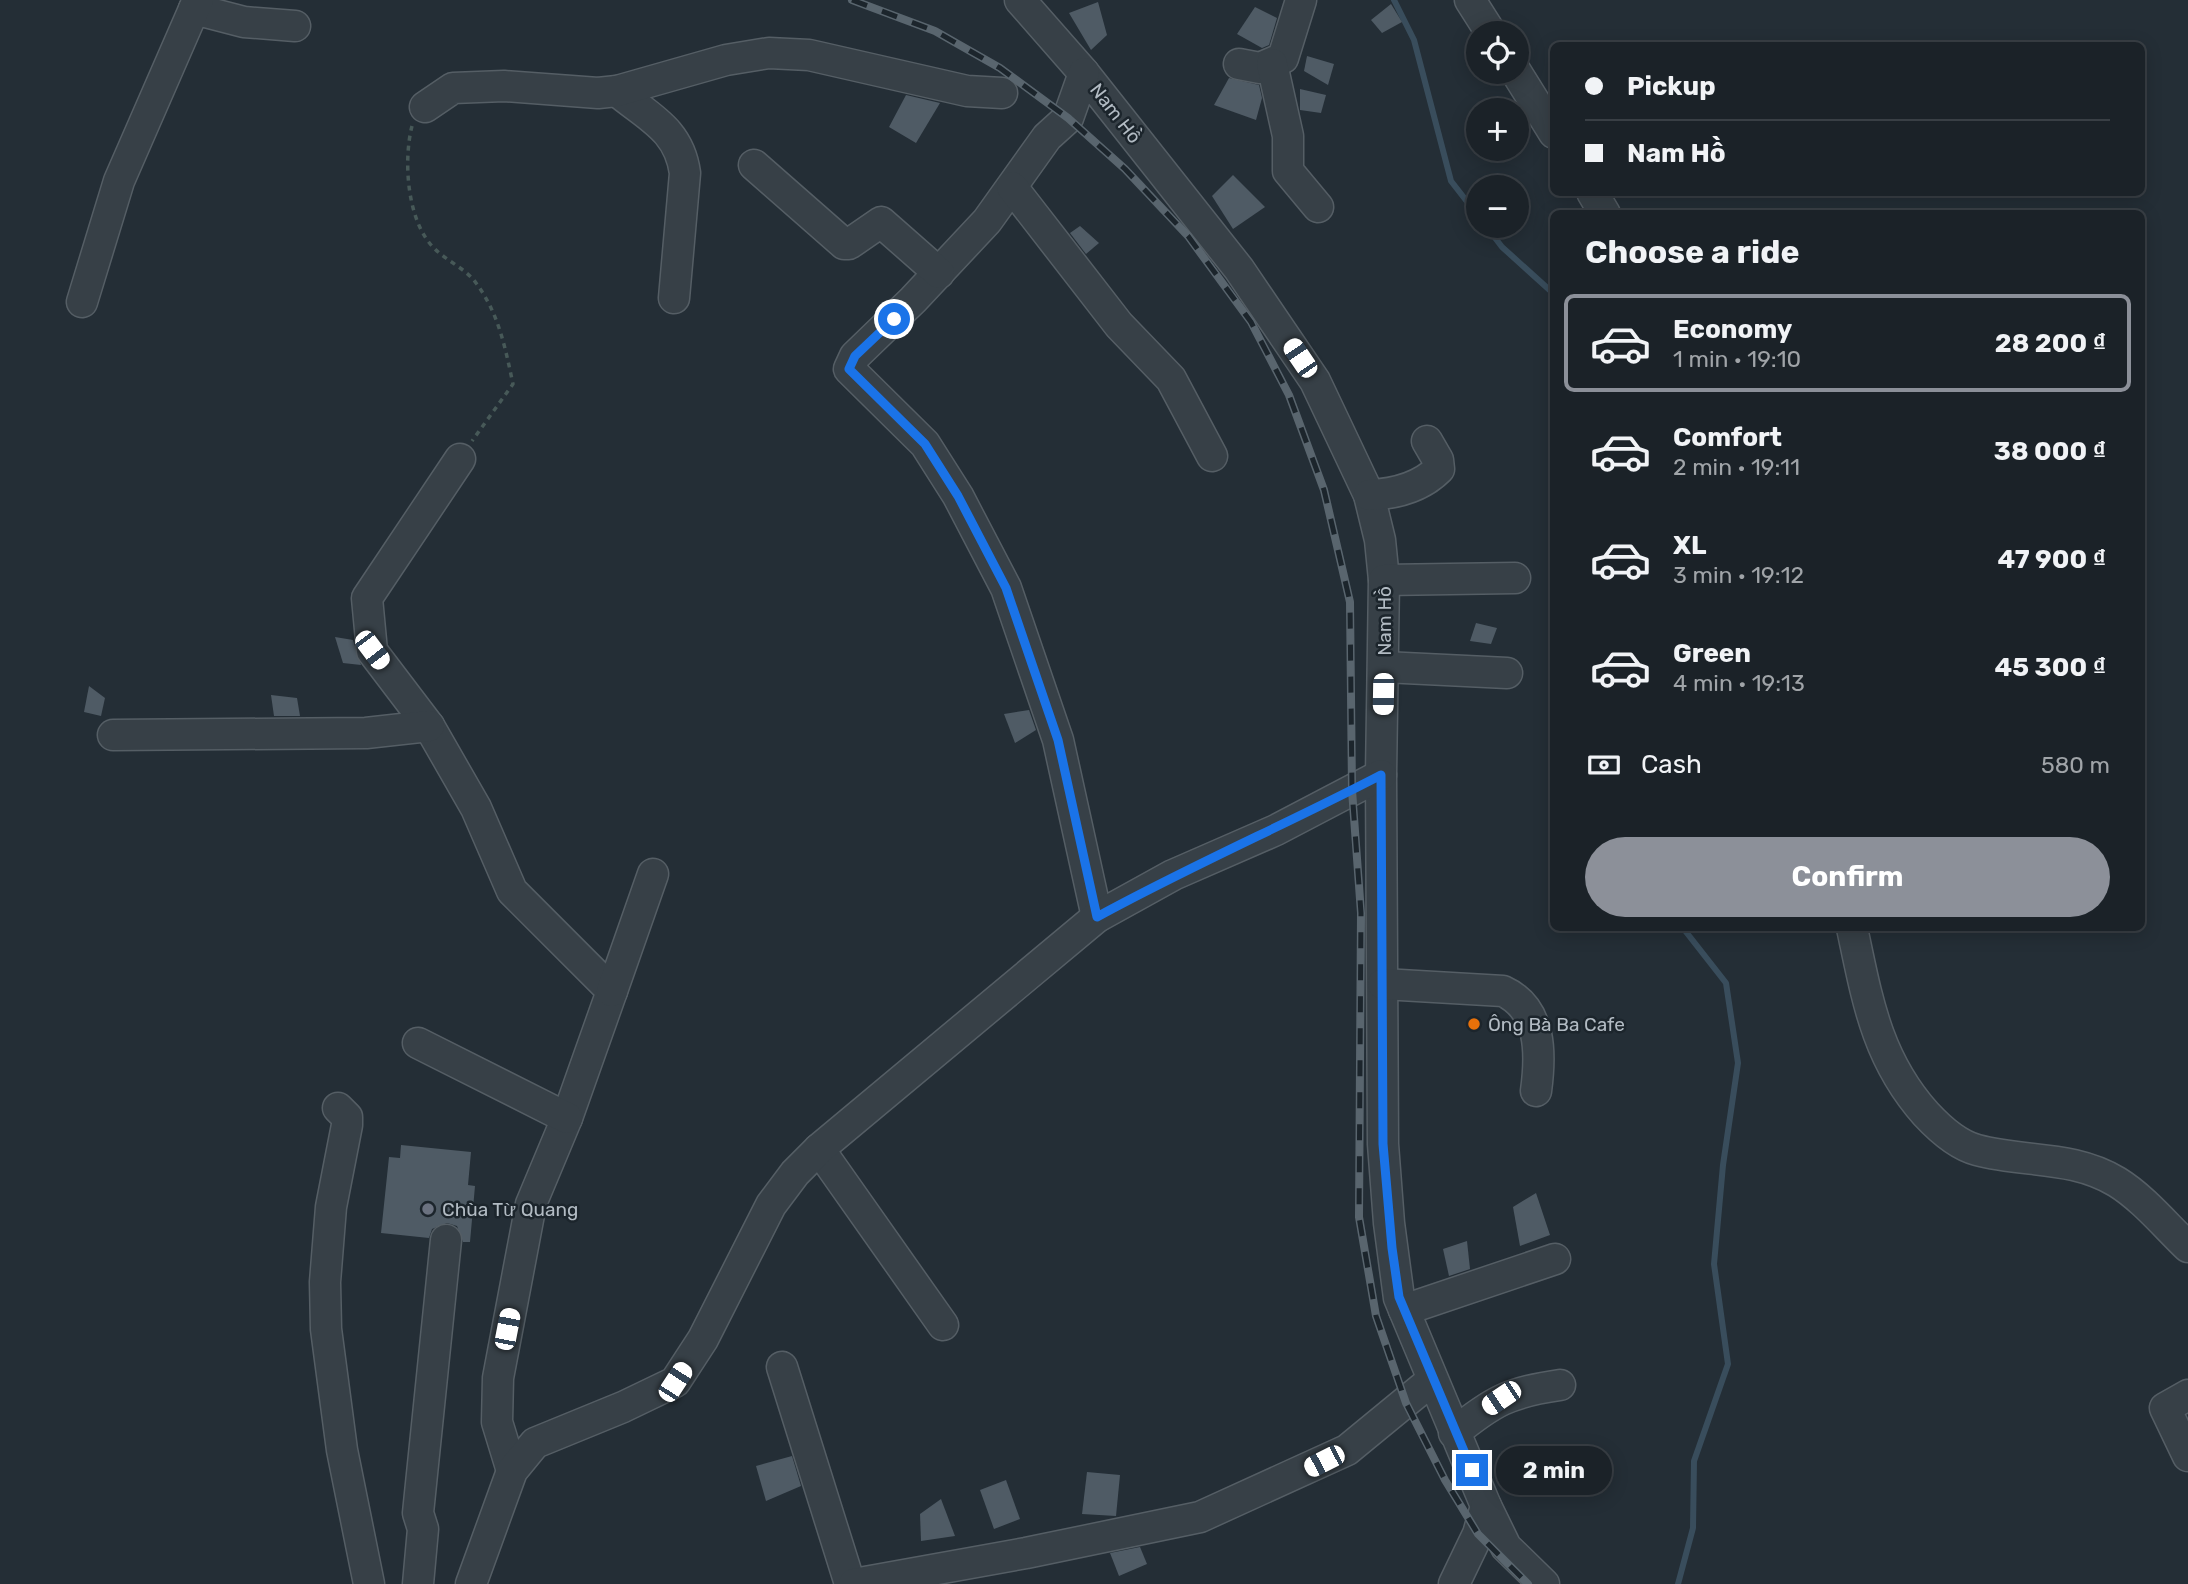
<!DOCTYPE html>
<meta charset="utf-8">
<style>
:root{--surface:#1b2228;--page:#282f34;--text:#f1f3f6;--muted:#a0a4a8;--line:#393f45;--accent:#8c9099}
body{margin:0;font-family:Rubik,sans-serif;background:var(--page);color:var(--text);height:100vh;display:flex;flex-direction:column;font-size:26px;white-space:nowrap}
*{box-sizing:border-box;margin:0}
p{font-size:23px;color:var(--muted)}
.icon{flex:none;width:38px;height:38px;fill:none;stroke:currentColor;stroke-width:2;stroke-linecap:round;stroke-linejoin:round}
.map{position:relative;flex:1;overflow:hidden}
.panel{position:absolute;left:1550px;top:210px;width:595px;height:721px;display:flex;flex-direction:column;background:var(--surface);border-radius:10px;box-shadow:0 4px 18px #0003,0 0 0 2px var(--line)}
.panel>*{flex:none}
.top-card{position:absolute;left:1550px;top:42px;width:595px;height:154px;border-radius:10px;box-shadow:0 4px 18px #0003,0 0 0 2px var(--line);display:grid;align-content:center;height:154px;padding:0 35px;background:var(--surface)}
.tools{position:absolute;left:1466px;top:21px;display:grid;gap:14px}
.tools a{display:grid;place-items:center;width:63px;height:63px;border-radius:50%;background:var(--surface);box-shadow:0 4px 18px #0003,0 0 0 2px var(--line);font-size:35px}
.end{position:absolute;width:32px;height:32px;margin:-16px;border:9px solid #1a73e8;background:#fff;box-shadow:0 0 0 4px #fff}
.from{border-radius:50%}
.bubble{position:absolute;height:49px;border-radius:24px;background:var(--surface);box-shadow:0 4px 18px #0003,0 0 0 2px var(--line);font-size:23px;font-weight:700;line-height:49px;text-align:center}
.car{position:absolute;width:21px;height:42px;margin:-21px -10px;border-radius:9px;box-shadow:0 0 5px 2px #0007;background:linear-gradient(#fff 24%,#345 0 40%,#fff 0 76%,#345 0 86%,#fff 0)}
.top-card b{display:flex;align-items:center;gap:24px;height:66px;font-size:26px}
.top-card b+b{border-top:2px solid var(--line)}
.top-card i{width:18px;height:18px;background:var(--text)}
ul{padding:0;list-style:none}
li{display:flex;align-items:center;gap:21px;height:98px;margin:0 14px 10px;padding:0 21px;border:4px solid transparent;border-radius:10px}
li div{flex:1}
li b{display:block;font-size:26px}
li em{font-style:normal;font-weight:700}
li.current{border-color:var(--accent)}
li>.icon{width:63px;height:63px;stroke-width:1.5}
h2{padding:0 35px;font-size:32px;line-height:84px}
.pay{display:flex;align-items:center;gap:18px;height:77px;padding:0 35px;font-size:26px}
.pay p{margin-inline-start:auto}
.button{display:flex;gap:14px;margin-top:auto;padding:14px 35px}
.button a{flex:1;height:80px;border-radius:42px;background:var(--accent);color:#fff;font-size:28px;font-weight:700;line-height:80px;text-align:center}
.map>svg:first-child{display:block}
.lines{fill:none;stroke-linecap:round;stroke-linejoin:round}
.stream{stroke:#394d5c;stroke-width:6}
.building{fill:#4f5b65}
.minor-casing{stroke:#555e65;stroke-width:33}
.path{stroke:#475958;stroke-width:3.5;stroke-dasharray:5 5;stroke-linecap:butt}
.minor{stroke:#374047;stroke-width:30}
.rail-casing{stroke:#59656e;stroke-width:8}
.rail{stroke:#1c252c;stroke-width:5;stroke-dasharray:16;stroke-linecap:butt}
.route{stroke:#1a73e8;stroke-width:9}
.food-dot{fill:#e8710a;stroke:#1c252c;stroke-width:2.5}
.worship-dot{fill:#6b7280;stroke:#1c252c;stroke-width:2.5}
.labels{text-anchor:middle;stroke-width:5;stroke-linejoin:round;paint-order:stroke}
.street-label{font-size:19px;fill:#b2bbc3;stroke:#1c252c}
.poi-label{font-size:19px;fill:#b2bbc3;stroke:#1c252c;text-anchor:start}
</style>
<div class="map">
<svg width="2188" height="1584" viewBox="0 0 2188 1584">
<rect width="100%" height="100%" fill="#242e36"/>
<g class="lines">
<g class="stream">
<polyline points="1394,0 1414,40 1451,181 1479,217"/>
<polyline points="1486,226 1502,247 1554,294"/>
<polyline points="1678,1584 1693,1528 1694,1461 1728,1364 1714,1264 1723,1165 1738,1063 1726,983 1683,928"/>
</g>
</g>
<g class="building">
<polygon points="1098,2 1107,35 1091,50 1069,13"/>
<polygon points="1391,4 1402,22 1382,33 1371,20"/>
<polygon points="1255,7 1277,18 1269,45 1262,48 1237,34"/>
<polygon points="1307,56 1334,64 1328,85 1304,71"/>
<polygon points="1229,78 1259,85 1262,98 1256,120 1214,105"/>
<polygon points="1300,89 1326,95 1321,113 1300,110"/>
<polygon points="906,95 940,103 916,143 889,127"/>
<polygon points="1233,175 1265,207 1233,229 1212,196"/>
<polygon points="1080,226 1099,243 1086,254 1070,233"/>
<polygon points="1476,623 1497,628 1491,644 1470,641"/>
<polygon points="335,637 353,640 361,665 343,663"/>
<polygon points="89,686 105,698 101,716 84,712"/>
<polygon points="271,695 297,698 300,716 274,716"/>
<polygon points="1029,710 1036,730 1015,743 1004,714"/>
<polygon points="401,1145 471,1152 468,1185 475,1186 470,1242 463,1242 457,1226 447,1223 432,1229 429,1238 381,1233 389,1157 400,1158"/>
<polygon points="1536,1193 1550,1235 1520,1246 1513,1207"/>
<polygon points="1467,1241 1470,1269 1449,1276 1443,1249"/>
<polygon points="792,1456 801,1486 766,1501 756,1466"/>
<polygon points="1087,1472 1120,1475 1116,1516 1082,1514"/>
<polygon points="1006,1480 1020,1519 994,1529 980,1490"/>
<polygon points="941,1499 955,1536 921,1541 920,1514"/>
<polygon points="1140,1547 1147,1564 1119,1576 1110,1553"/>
</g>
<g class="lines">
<defs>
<g id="minor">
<polyline points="1020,0 1084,73 1239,269 1315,381 1369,495 1380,540 1384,580 1381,775 1383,1144 1389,1223 1399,1298 1486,1506 1478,1534 1454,1584"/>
<polyline points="1470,0 1491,33"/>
<polyline points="194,9 244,22 295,26"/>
<polyline points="1239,64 1260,68 1283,58 1301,0"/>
<polyline points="1272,64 1288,136 1288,171 1318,207"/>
<polyline points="1516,72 1554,133"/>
<polyline points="1084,73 1068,118 1047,137 987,221 913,300 855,356 849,369 925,444 958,496 1006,588 1058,740 1097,917"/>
<path d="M617,91C648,117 679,129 685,173L674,298"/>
<polyline points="425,107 453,88 504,86 598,93 617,91 726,60 769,53 809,55 967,91 1002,93"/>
<polyline points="754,165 844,244 849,244 881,222 939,273"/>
<polyline points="1012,187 1119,325 1171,379 1212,456"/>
<polyline points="1592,192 1605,214"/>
<polyline points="82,302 119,181 198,0"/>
<polyline points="460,459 367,598 372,651 429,726 476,808 512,891 612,991 567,1118 531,1204 498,1378 497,1422 512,1471"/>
<path d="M1369,495C1394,494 1420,488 1439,469L1438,460L1427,441"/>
<polyline points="1384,580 1515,578"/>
<polyline points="1384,667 1507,673"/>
<polyline points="113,735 366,733 429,726"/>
<path d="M1852,928C1867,998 1876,1058 1926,1114C1939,1128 1958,1145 1977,1150C2025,1163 2072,1155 2117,1182C2143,1198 2166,1226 2188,1247"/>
<path d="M1383,984L1503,991C1542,1009 1541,1054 1536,1091"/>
<polyline points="612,991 653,874"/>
<polyline points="418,1043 567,1118"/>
<polyline points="338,1108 347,1117 347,1125 331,1207 325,1282 326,1329 342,1450 369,1584"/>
<polyline points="819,1149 943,1325"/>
<polyline points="1404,1310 1555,1259"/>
<polyline points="782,1367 850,1584"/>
<polyline points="2188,1395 2165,1408 2188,1456"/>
<path d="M1454,1433C1493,1401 1510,1392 1560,1385"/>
<polyline points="1486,1506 1506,1547 1544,1584"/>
<polyline points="418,1584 423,1529 418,1513 446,1240"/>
<polyline points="471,1584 512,1471 535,1443 623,1407 675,1382 703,1339 771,1205 795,1173 819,1149 1097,917 1173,875 1276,830 1381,775"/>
<polyline points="854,1584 1026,1553 1200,1517 1347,1450 1431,1381"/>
</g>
</defs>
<use href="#minor" class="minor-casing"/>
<path class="path" d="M412,126C403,161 407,223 435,249C447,261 466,269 476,283C499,314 505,347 513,384L472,441"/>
<use href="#minor" class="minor"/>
<defs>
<polyline id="rail" points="852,0 935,31 1000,68 1068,118 1125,169 1188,236 1251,322 1289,395 1324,490 1350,602 1352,790 1361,913 1359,1217 1376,1316 1406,1403 1445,1480 1478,1534 1528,1584"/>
</defs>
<use href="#rail" class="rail-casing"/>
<use href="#rail" class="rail"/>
</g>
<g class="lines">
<path class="route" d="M894,319L855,356L849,369L925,444L958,496L1006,588L1058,740L1097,917C1190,866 1287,824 1381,775L1383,1144L1392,1248L1399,1297L1472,1470"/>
</g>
<circle class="food-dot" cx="1474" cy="1024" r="7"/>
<circle class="worship-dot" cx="428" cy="1209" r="7"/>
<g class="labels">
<g class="street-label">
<text transform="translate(1116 113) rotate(52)" y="7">Nam Hồ</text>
<text transform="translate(1384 621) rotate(-90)" y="7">Nam Hồ</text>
</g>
<g class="poi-label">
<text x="1488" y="1031">Ông Bà Ba Cafe</text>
<text x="442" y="1216">Chùa Từ Quang</text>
</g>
</g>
</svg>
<div class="tools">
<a><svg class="icon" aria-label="locate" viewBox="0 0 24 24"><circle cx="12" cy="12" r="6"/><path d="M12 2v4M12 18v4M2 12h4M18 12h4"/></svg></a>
<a>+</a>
<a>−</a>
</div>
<i class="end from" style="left:894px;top:319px"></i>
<i class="end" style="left:1472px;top:1470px"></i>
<div class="bubble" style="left:1496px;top:1446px;width:116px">2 min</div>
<i class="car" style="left:1300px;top:358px;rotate:326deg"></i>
<i class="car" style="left:372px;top:650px;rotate:143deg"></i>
<i class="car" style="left:1383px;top:694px;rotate:181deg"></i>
<i class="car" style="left:507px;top:1329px;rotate:11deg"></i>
<i class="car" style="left:675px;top:1382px;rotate:33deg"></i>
<i class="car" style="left:1501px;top:1398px;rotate:236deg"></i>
<i class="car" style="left:1324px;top:1461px;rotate:243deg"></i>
<div class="top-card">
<b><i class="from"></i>Pickup</b>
<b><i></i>Nam Hồ</b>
</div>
<section class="panel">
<h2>Choose a ride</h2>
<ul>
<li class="current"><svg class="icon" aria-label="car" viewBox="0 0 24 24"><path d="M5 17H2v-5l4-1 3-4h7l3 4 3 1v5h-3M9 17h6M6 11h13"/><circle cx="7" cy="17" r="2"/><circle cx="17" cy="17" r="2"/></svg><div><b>Economy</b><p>1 min · 19:10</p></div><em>28 200 ₫</em></li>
<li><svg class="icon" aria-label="car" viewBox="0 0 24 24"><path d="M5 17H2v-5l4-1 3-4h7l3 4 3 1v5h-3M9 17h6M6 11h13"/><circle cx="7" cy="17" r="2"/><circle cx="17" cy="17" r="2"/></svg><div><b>Comfort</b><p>2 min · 19:11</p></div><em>38 000 ₫</em></li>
<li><svg class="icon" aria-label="car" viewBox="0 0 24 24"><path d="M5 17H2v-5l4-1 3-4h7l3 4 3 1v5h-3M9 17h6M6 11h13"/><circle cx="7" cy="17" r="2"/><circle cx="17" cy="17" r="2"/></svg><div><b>XL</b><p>3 min · 19:12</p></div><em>47 900 ₫</em></li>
<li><svg class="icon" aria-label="car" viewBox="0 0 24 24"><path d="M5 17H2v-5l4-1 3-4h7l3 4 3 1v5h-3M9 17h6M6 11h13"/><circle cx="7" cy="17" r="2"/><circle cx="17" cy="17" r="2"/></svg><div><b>Green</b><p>4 min · 19:13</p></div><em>45 300 ₫</em></li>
</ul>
<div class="pay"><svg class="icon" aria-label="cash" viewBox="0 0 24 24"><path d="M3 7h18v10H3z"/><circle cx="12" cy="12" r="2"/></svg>Cash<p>580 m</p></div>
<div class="button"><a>Confirm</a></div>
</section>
</div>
